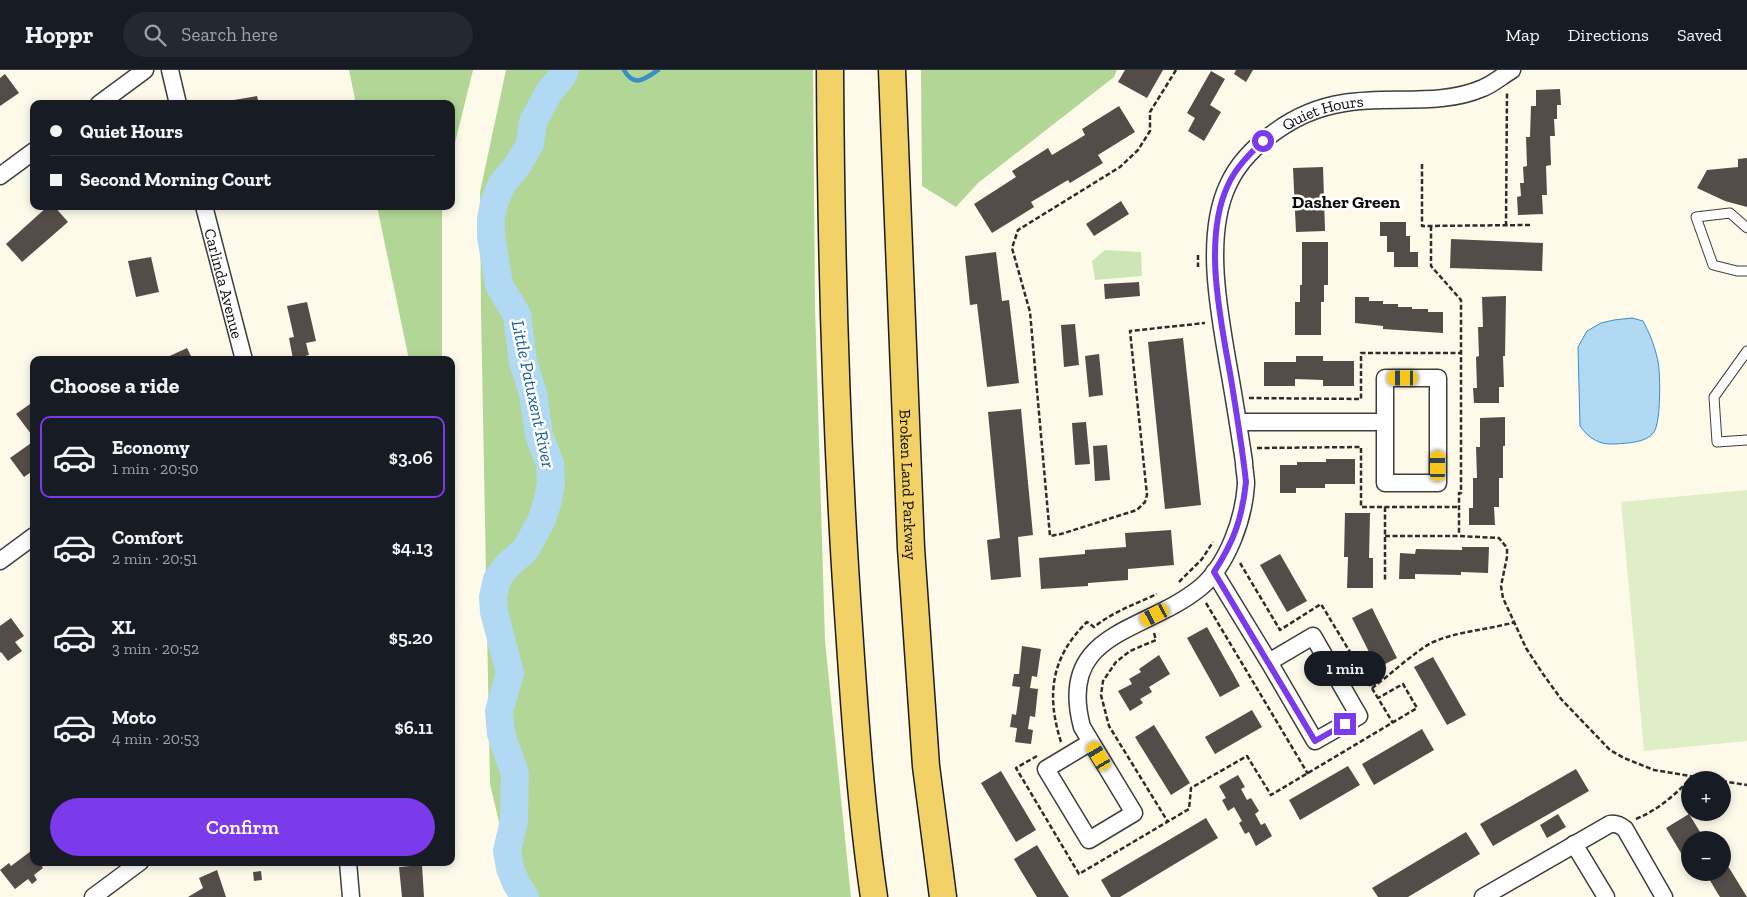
<!DOCTYPE html>
<meta charset="utf-8">
<style>
:root{--surface:#171b24;--page:#242831;--text:#f1f3f6;--muted:#9ea1a6;--line:#363941;--accent:#7c3aed}
body{margin:0;font-family:"Zilla Slab",serif;background:var(--page);color:var(--text);height:100vh;display:flex;flex-direction:column;font-size:19px;white-space:nowrap}
*{box-sizing:border-box;margin:0}
p{font-size:16px;color:var(--muted)}
.icon{flex:none;width:28px;height:28px;fill:none;stroke:currentColor;stroke-width:2;stroke-linecap:round;stroke-linejoin:round}
.map{position:relative;flex:1;overflow:hidden}
.sheet{position:absolute;left:30px;top:286px;width:425px;height:510px;display:flex;flex-direction:column;background:var(--surface);border-radius:10px;box-shadow:0 2px 8px #0003}
.sheet>*{flex:none}
.hud{position:absolute;left:30px;top:30px;width:425px;height:110px;border-radius:10px;box-shadow:0 2px 8px #0003;display:grid;align-content:center;height:110px;padding:0 20px;background:var(--surface)}
.buttons{position:absolute;left:1681px;top:701px;display:grid;gap:10px}
.buttons a{display:grid;place-items:center;width:50px;height:50px;border-radius:50%;background:var(--surface);box-shadow:0 2px 8px #0003;font-size:25px}
.end{position:absolute;width:22px;height:22px;margin:-11px;border:6px solid #7c3aed;background:#fff;box-shadow:0 0 0 2px #fff}
.from{border-radius:50%}
.bubble{position:absolute;height:35px;border-radius:18px;background:var(--surface);box-shadow:0 2px 8px #0003;font-size:16px;font-weight:600;line-height:35px;text-align:center}
.car{position:absolute;width:15px;height:30px;margin:-15px -8px;border-radius:6px;box-shadow:0 0 4px 1px #0007;background:linear-gradient(#f5c518 24%,#345 0 40%,#f5c518 0 76%,#345 0 86%,#f5c518 0)}
.hud b{display:flex;align-items:center;gap:18px;height:48px;font-size:19px}
.hud b+b{border-top:1px solid var(--line)}
.hud i{width:12px;height:12px;background:var(--text)}
ul{padding:0;list-style:none}
li{display:flex;align-items:center;gap:15px;height:82px;margin:0 10px 8px;padding:0 10px;border:2px solid transparent;border-radius:10px}
li div{flex:1}
li b{display:block;font-size:19px}
li em{font-style:normal;font-weight:600}
li.on{border-color:var(--accent)}
li>.icon{width:45px;height:45px;stroke-width:1.5}
h2{padding:0 20px;font-size:22px;line-height:60px}
.cta{display:flex;gap:10px;margin-top:auto;padding:10px 20px}
.cta a{flex:1;height:58px;border-radius:30px;background:var(--accent);color:#fff;font-size:20px;font-weight:600;line-height:58px;text-align:center}
header{display:flex;align-items:center;gap:30px;box-sizing:border-box;height:70px;padding:0 25px;background:var(--surface);border-bottom:1px solid var(--line)}
header strong{font-size:24px}
nav{display:flex;gap:28px;margin-inline-start:auto;font-size:18px}
.search{width:350px;height:45px;background:var(--page);display:flex;align-items:center;gap:12px;box-sizing:border-box;padding:0 18px;border-radius:28px;color:var(--muted);font-size:19px}
.map>svg:first-child{display:block}
.green{fill:#cee6b6}
.forest{fill:#b2d696}
.pitch{fill:#e0eec8}
.water{fill:#b2d9f3;stroke:#3c8dc6}
.lines{fill:none;stroke-linecap:round;stroke-linejoin:round}
.stream{stroke:#3c8dc6;stroke-width:4.5}
.river{stroke:#b2d9f3;stroke-width:28}
.building{fill:#534c48}
.service-casing{stroke:#3e3e3e;stroke-width:11}
.minor-casing{stroke:#3e3e3e;stroke-width:19}
.primary-casing{stroke:#1c1c1c;stroke-width:29}
.path{stroke:#2d2d2d;stroke-width:2.5;stroke-dasharray:5 2.5;stroke-linecap:butt}
.service{stroke:#fff;stroke-width:9}
.minor{stroke:#fff;stroke-width:16}
.primary{stroke:#f2d266;stroke-width:26}
.route{stroke:#7c3aed;stroke-width:6}
.labels{text-anchor:middle;stroke-width:5;stroke-linejoin:round;paint-order:stroke}
.street-label{font-size:16px;fill:#0b0b0b;stroke:#fff}
.neighbourhood-label{font-size:18px;font-weight:bold;fill:#0b0b0b;stroke:#fff}
.water-label{font-size:18px;font-style:italic;fill:#1b5f96;stroke:#fff}
</style>
<header>
<strong>Hoppr</strong>
<div class="search"><svg class="icon" aria-label="search" viewBox="0 0 24 24"><circle cx="10" cy="10" r="6"/><path d="M15 15l6 6"/></svg>Search here</div>
<nav><a>Map</a><a>Directions</a><a>Saved</a></nav>
</header>
<div class="map">
<svg width="1747" height="827" viewBox="0 0 1747 827">
<rect width="100%" height="100%" fill="#fefaea"/>
<polygon class="green" points="1105,180 1141,182 1142,206 1095,210 1092,191"/>
<g class="forest">
<polygon points="349,0 473,0 451,89 451,34 356,34"/>
<polygon points="506,0 813,0 815,237 825,571 851,827 517,827 490,714 481,240 480,122"/>
<polygon points="921,0 1117,0 1114,7 978,113 956,137 922,116"/>
<polygon points="377,136 442,136 442,290 409,290"/>
</g>
<polygon class="pitch" points="1747,420 1747,671 1644,681 1621,432"/>
<path class="water" d="M1632,248L1643,251C1649,262 1654,274 1657,287C1661,299 1661,352 1654,362C1647,373 1627,373 1615,374C1600,375 1589,369 1580,356L1578,277L1587,261L1601,253L1614,250Z"/>
<g class="lines">
<path class="stream" d="M624,0C634,18 645,9 658,0"/>
<polyline class="river" points="525,827 516,813 510,798 507,781 514,751 515,704 501,664 499,641 510,603 494,542 493,527 497,509 507,496 526,479 542,449 548,430 551,413 550,394 539,365 533,323 523,292 517,245 499,215 491,166 491,149 494,133 502,114 517,96 530,74 533,52 549,22 561,8 565,0"/>
</g>
<g class="building">
<polygon points="1125,0 1163,0 1147,28 1118,12"/>
<polygon points="1236,0 1253,0 1246,12 1234,4"/>
<polygon points="1211,1 1225,9 1210,35 1221,42 1204,71 1188,61 1195,48 1187,43"/>
<polygon points="5,4 19,23 0,36 0,8"/>
<polygon points="1560,19 1561,35 1557,35 1557,49 1554,49 1555,66 1550,66 1551,95 1546,96 1547,125 1542,125 1543,144 1518,145 1517,127 1521,126 1520,113 1524,113 1523,97 1527,96 1526,67 1530,67 1531,36 1536,36 1536,20"/>
<polygon points="257,26 259,34 235,34 234,30"/>
<polygon points="1119,36 1135,62 1098,85 1103,93 1070,113 1068,110 1031,132 1034,137 992,163 974,134 1016,107 1012,101 1048,78 1052,85 1085,65 1082,59"/>
<polygon points="1747,88 1747,137 1725,131 1697,118 1707,100 1738,97 1738,89"/>
<polygon points="1323,97 1325,161 1296,162 1293,98"/>
<polygon points="1121,131 1129,144 1094,166 1086,154"/>
<polygon points="48,136 54,136 68,152 22,192 6,174"/>
<polygon points="1380,152 1406,152 1406,166 1410,166 1410,182 1418,182 1418,197 1394,197 1394,182 1387,182 1387,166 1380,166"/>
<polygon points="1451,169 1543,173 1542,201 1450,198"/>
<polygon points="1302,172 1328,172 1328,215 1324,215 1324,232 1321,232 1321,265 1295,265 1295,232 1300,232 1300,215 1302,215"/>
<polygon points="996,182 1002,231 1009,230 1019,313 987,317 977,234 970,235 965,186"/>
<polygon points="151,187 159,222 136,227 128,191"/>
<polygon points="1139,212 1140,226 1105,229 1104,214"/>
<polygon points="1506,226 1505,286 1503,286 1504,317 1499,317 1499,333 1474,333 1473,318 1477,318 1476,287 1479,286 1478,257 1483,257 1482,227"/>
<polygon points="1355,227 1369,227 1369,231 1383,231 1383,234 1398,234 1398,237 1412,237 1412,239 1428,239 1428,242 1443,242 1443,263 1383,259 1383,256 1355,253"/>
<polygon points="307,232 316,271 306,273 309,285 293,289 289,268 294,267 287,236"/>
<polygon points="1075,254 1079,295 1064,297 1061,255"/>
<polygon points="1183,268 1201,435 1165,439 1148,272"/>
<polygon points="187,278 193,290 161,290"/>
<polygon points="1099,284 1103,325 1089,327 1085,286"/>
<polygon points="1296,286 1323,286 1323,291 1354,291 1354,316 1323,316 1323,310 1295,309 1295,316 1264,316 1264,292 1296,292"/>
<polygon points="30,334 34,340 34,362 31,364 16,344"/>
<polygon points="1021,339 1033,465 1018,467 1021,507 991,510 987,470 1000,468 988,342"/>
<polygon points="1505,347 1505,376 1503,376 1503,408 1499,408 1499,437 1494,437 1495,455 1469,455 1469,438 1473,438 1473,408 1477,408 1476,377 1480,377 1480,348"/>
<polygon points="1086,352 1090,394 1075,395 1072,353"/>
<polygon points="34,371 34,400 24,407 10,388"/>
<polygon points="1107,375 1110,410 1095,411 1093,376"/>
<polygon points="1326,389 1355,389 1355,414 1325,414 1325,418 1296,418 1296,423 1280,423 1280,395 1297,395 1297,392 1326,392"/>
<polygon points="1345,443 1370,443 1369,488 1373,488 1373,518 1347,518 1348,487 1344,487"/>
<polygon points="1171,460 1174,495 1128,499 1128,510 1088,513 1088,516 1041,519 1039,488 1085,484 1085,480 1126,477 1125,463"/>
<polygon points="1462,477 1489,477 1488,503 1461,502 1461,505 1415,504 1415,509 1399,509 1400,483 1415,484 1416,479 1462,480"/>
<polygon points="1280,484 1307,531 1287,542 1260,495"/>
<polygon points="1372,538 1397,588 1377,598 1352,548"/>
<polygon points="11,548 24,566 15,572 22,581 8,591 1,582 0,583 0,556"/>
<polygon points="1207,557 1240,616 1220,627 1187,568"/>
<polygon points="1022,576 1041,579 1037,607 1032,606 1030,618 1038,619 1035,647 1030,646 1028,659 1033,660 1031,674 1015,672 1017,658 1010,657 1012,644 1016,645 1020,617 1012,616 1014,604 1019,604"/>
<polygon points="1159,585 1170,604 1149,617 1152,622 1140,629 1143,633 1130,641 1118,621 1132,614 1129,609 1141,602 1139,599"/>
<polygon points="1433,587 1466,645 1447,655 1414,597"/>
<polygon points="1252,640 1262,657 1215,684 1205,667"/>
<polygon points="1154,655 1190,713 1171,725 1135,667"/>
<polygon points="1422,659 1434,680 1374,715 1362,694"/>
<polygon points="1348,696 1360,715 1300,750 1289,730"/>
<polygon points="1576,699 1589,721 1493,776 1480,754"/>
<polygon points="1001,701 1036,760 1016,772 981,713"/>
<polygon points="1238,705 1245,717 1241,719 1247,730 1251,728 1259,741 1255,744 1261,755 1265,753 1272,766 1256,776 1249,762 1245,764 1239,753 1242,751 1234,737 1228,741 1222,730 1226,728 1219,716"/>
<polygon points="1558,744 1566,757 1547,768 1540,755"/>
<polygon points="1689,744 1705,770 1690,770 1690,798 1666,758"/>
<polygon points="1206,748 1218,768 1120,827 1111,827 1101,810"/>
<polygon points="1466,762 1480,784 1408,827 1378,827 1372,818"/>
<polygon points="1037,775 1065,821 1069,827 1037,827 1021,801 1014,789"/>
<polygon points="31,781 34,785 34,792 39,792 43,798 34,805 37,810 32,814 28,809 15,819 0,800 9,793 11,796"/>
<polygon points="1722,787 1731,801 1747,827 1720,827 1718,824 1705,802 1722,802"/>
<polygon points="422,795 424,827 402,827 399,797"/>
<polygon points="217,800 226,827 188,827 203,818 199,808"/>
<polygon points="261,801 262,810 254,811 253,802"/>
</g>
<g class="lines">
<defs>
<g id="service">
<polyline points="1747,158 1730,143 1696,147 1713,195 1737,201 1747,201"/>
<polyline points="1747,281 1714,327 1717,372 1747,370"/>
</g>
<g id="minor">
<polyline points="170,0 178,34"/>
<polyline points="99,34 145,0"/>
<polyline points="0,106 34,81"/>
<path id="s1" d="M204,136L244,290"/>
<polyline points="1238,352 1385,352 1385,413 1438,413 1438,308 1385,308 1385,352"/>
<polyline points="0,491 34,466"/>
<polyline points="1214,502 1269,592 1313,566 1359,646 1315,671 1269,592"/>
<path id="s2" d="M1091,672L1046,699L1089,770L1134,743L1082,657C1056,560 1146,563 1201,517C1228,494 1244,448 1246,414C1246,407 1244,399 1244,392C1239,359 1234,327 1228,294C1219,241 1204,166 1228,115C1237,95 1254,77 1272,64C1293,48 1318,37 1344,33C1390,25 1439,37 1483,18C1493,14 1502,6 1512,0"/>
<polyline points="1574,774 1606,827"/>
<polyline points="348,792 351,827"/>
<polyline points="93,827 140,792"/>
<path d="M1483,827L1610,754C1616,753 1620,755 1625,759L1664,827"/>
</g>
<g id="primary">
<path d="M830,0C831,186 836,372 849,558C855,648 861,738 874,827"/>
<path id="s3" d="M892,0L911,478L926,696L943,827"/>
</g>
</defs>
<use href="#service" class="service-casing"/>
<use href="#minor" class="minor-casing"/>
<use href="#primary" class="primary-casing"/>
<g class="path">
<polyline points="1176,0 1150,42 1150,61 1138,80 1120,97 1018,160 1012,178 1030,242 1050,466 1061,464 1137,440 1145,432 1147,425 1130,261 1205,253"/>
<polyline points="1422,94 1422,156 1530,155"/>
<polyline points="1431,156 1431,196 1461,230 1461,423 1459,423 1459,465"/>
<polyline points="1506,156 1507,22"/>
<polyline points="1198,185 1198,197"/>
<polyline points="1249,328 1361,329 1361,283 1461,283"/>
<polyline points="1257,378 1361,377 1361,437 1459,437"/>
<polyline points="1385,437 1385,510"/>
<polyline points="1385,466 1459,466 1499,468 1507,478 1507,487 1501,516 1503,528 1526,578 1543,604 1561,629 1610,680 1624,688 1654,700 1715,710"/>
<polyline points="1240,493 1280,560 1321,534 1393,653"/>
<polyline points="1179,512 1202,489 1213,472"/>
<polyline points="1206,533 1308,704"/>
<polyline points="1154,563 1156,570 1130,581 1116,592 1103,611 1101,625 1109,656 1168,752"/>
<path d="M1372,618C1390,605 1413,583 1431,573C1457,561 1488,560 1515,552"/>
<path d="M1061,672C1046,625 1051,587 1087,552L1094,557C1113,542 1135,534 1157,524"/>
<polyline points="1037,686 1016,698 1079,804 1189,739 1191,718 1247,686 1271,725 1417,638 1403,614 1378,628"/>
<polyline points="1722,711 1747,715"/>
<path d="M1636,749C1658,740 1676,724 1692,707"/>
</g>
<use href="#service" class="service"/>
<use href="#minor" class="minor"/>
<use href="#primary" class="primary"/>
</g>
<g class="lines">
<path class="route" d="M1263,71C1250,84 1236,97 1228,115C1203,168 1220,247 1230,303C1236,339 1242,376 1246,412C1242,449 1234,471 1214,502L1315,671L1345,654"/>
</g>
<g class="labels">
<g class="street-label">
<text dy="6" stroke="none"><textPath href="#s2" startOffset="1036">Quiet Hours</textPath></text>
<text dy="6" stroke="none"><textPath href="#s1" startOffset="80">Carlinda Avenue</textPath></text>
<text dy="6" stroke="none"><textPath href="#s3" startOffset="415">Broken Land Parkway</textPath></text>
</g>
<g class="neighbourhood-label">
<text x="1346" y="138">Dasher Green</text>
</g>
<g class="water-label">
<text transform="translate(533 324) rotate(78)" y="6">Little Patuxent River</text>
</g>
</g>
</svg>
<div class="buttons">
<a>+</a>
<a>−</a>
</div>
<i class="end from" style="left:1263px;top:71px"></i>
<i class="end" style="left:1345px;top:654px"></i>
<div class="bubble" style="left:1304px;top:581px;width:82px">1 min</div>
<i class="car" style="left:1403px;top:308px;rotate:270deg"></i>
<i class="car" style="left:1438px;top:396px;rotate:0deg"></i>
<i class="car" style="left:1155px;top:545px;rotate:243deg"></i>
<i class="car" style="left:1099px;top:686px;rotate:329deg"></i>
<div class="hud">
<b><i class="from"></i>Quiet Hours</b>
<b><i></i>Second Morning Court</b>
</div>
<section class="sheet">
<h2>Choose a ride</h2>
<ul>
<li class="on"><svg class="icon" aria-label="car" viewBox="0 0 24 24"><path d="M5 17H2v-5l4-1 3-4h7l3 4 3 1v5h-3M9 17h6M6 11h13"/><circle cx="7" cy="17" r="2"/><circle cx="17" cy="17" r="2"/></svg><div><b>Economy</b><p>1 min · 20:50</p></div><em>$3.06</em></li>
<li><svg class="icon" aria-label="car" viewBox="0 0 24 24"><path d="M5 17H2v-5l4-1 3-4h7l3 4 3 1v5h-3M9 17h6M6 11h13"/><circle cx="7" cy="17" r="2"/><circle cx="17" cy="17" r="2"/></svg><div><b>Comfort</b><p>2 min · 20:51</p></div><em>$4.13</em></li>
<li><svg class="icon" aria-label="car" viewBox="0 0 24 24"><path d="M5 17H2v-5l4-1 3-4h7l3 4 3 1v5h-3M9 17h6M6 11h13"/><circle cx="7" cy="17" r="2"/><circle cx="17" cy="17" r="2"/></svg><div><b>XL</b><p>3 min · 20:52</p></div><em>$5.20</em></li>
<li><svg class="icon" aria-label="car" viewBox="0 0 24 24"><path d="M5 17H2v-5l4-1 3-4h7l3 4 3 1v5h-3M9 17h6M6 11h13"/><circle cx="7" cy="17" r="2"/><circle cx="17" cy="17" r="2"/></svg><div><b>Moto</b><p>4 min · 20:53</p></div><em>$6.11</em></li>
</ul>
<div class="cta"><a>Confirm</a></div>
</section>
</div>
